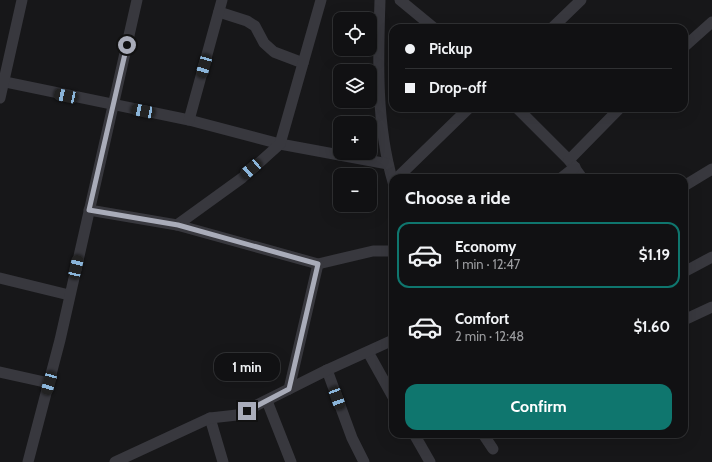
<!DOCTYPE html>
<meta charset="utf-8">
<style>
:root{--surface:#111113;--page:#1a1a1c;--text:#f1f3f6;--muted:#9c9da0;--line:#303133;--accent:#0f766e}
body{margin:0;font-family:Cabin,sans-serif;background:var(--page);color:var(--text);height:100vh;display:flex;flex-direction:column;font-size:15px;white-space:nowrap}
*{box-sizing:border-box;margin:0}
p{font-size:13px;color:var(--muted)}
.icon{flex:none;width:22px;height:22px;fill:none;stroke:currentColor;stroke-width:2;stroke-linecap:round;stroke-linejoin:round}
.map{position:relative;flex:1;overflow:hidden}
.sheet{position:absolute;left:389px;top:174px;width:299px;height:264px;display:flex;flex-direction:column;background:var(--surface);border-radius:12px;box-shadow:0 4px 16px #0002,0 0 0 1px var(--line)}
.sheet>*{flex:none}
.top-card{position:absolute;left:389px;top:24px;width:299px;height:88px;border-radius:12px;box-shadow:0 4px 16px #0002,0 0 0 1px var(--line);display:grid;align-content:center;height:88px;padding:0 16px;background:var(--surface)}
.buttons{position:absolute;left:333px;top:12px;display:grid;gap:8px}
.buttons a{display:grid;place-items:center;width:44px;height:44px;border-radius:8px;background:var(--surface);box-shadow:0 4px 16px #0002,0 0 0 1px var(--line);font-size:20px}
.end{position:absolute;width:18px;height:18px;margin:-9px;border:5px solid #a9acb9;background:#111;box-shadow:0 0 0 2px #111}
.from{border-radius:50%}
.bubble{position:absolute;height:28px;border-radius:12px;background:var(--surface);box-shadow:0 4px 16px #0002,0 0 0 1px var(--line);font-size:13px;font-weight:700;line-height:28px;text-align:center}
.car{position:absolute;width:12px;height:24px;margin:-12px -6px;border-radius:5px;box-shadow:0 0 3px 1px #0007;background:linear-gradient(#222 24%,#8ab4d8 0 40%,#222 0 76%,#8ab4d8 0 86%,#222 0)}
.top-card b{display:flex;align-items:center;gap:14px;height:38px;font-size:15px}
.top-card b+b{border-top:1px solid var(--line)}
.top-card i{width:10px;height:10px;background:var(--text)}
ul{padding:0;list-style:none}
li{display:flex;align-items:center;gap:12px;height:66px;margin:0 8px 6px;padding:0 8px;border:2px solid transparent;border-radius:12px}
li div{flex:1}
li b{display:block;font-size:15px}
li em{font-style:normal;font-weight:700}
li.on{border-color:var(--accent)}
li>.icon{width:36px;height:36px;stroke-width:1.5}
h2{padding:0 16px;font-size:18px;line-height:48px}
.button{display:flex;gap:8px;margin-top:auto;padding:8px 16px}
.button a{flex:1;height:46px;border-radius:12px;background:var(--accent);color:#fff;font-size:16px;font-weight:700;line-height:46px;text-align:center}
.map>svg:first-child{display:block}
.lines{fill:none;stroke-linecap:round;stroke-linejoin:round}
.minor{stroke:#38383e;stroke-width:11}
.route{stroke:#a9acb9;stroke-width:5}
</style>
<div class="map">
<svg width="712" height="462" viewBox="0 0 712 462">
<rect width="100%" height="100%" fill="#171719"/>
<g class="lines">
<g class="minor">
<path d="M380,0C378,59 376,125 393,182"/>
<polyline points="400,0 434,28"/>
<polyline points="219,12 247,21 255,26 264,43 274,52 303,63"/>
<polyline points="552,28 581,0"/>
<polyline points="684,47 712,22"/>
<polyline points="0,81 189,120 280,144 388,164"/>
<polyline points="0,98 22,0"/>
<polyline points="517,108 569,160 582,178"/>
<polyline points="189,120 222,0"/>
<polyline points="569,160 620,108"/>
<polyline points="397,178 469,108"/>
<polyline points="561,178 575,167"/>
<polyline points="684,186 712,169"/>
<polyline points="89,210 177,225 318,264 373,251 393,251"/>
<polyline points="177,225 242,178 280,144 321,0"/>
<polyline points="684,272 712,257"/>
<polyline points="0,278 69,295"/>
<polyline points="684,320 712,307"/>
<polyline points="368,352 393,397"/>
<polyline points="327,370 352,438 364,462"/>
<polyline points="0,372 49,383"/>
<polyline points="289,389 318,264"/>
<polyline points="267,401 291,462"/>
<polyline points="210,418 223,462"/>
<polyline points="414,434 430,462"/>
<polyline points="483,434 493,449"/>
<polyline points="28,462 60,340 137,0"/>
<polyline points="115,462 210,418 237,415 327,370 393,340"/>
</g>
</g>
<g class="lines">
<polyline class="route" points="127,45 89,210 178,225 318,264 289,389 247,411"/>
</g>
</svg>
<div class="buttons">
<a><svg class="icon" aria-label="locate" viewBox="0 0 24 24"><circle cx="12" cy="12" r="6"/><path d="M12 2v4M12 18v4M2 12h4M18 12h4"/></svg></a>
<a><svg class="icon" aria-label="layers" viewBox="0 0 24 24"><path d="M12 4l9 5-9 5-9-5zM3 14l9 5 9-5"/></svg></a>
<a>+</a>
<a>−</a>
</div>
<i class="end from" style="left:127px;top:45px"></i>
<i class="end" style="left:247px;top:411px"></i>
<div class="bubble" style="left:214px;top:353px;width:66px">1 min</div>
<i class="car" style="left:204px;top:66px;rotate:196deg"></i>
<i class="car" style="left:66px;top:96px;rotate:282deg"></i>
<i class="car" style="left:143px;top:111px;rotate:281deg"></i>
<i class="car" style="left:251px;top:169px;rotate:229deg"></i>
<i class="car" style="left:76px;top:267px;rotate:13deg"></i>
<i class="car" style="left:49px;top:383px;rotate:196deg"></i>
<i class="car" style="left:337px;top:398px;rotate:160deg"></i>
<div class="top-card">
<b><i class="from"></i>Pickup</b>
<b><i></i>Drop-off</b>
</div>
<section class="sheet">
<h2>Choose a ride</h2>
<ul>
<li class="on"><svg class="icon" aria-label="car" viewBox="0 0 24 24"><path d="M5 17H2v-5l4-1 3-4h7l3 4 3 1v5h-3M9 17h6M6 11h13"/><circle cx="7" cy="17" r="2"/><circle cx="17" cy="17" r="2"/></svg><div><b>Economy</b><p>1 min · 12:47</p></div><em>$1.19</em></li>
<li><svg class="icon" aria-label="car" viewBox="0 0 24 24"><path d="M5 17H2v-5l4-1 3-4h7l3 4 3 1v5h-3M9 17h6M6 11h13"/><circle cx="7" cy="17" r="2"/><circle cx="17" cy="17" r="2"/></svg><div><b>Comfort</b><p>2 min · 12:48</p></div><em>$1.60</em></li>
</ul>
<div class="button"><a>Confirm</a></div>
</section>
</div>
